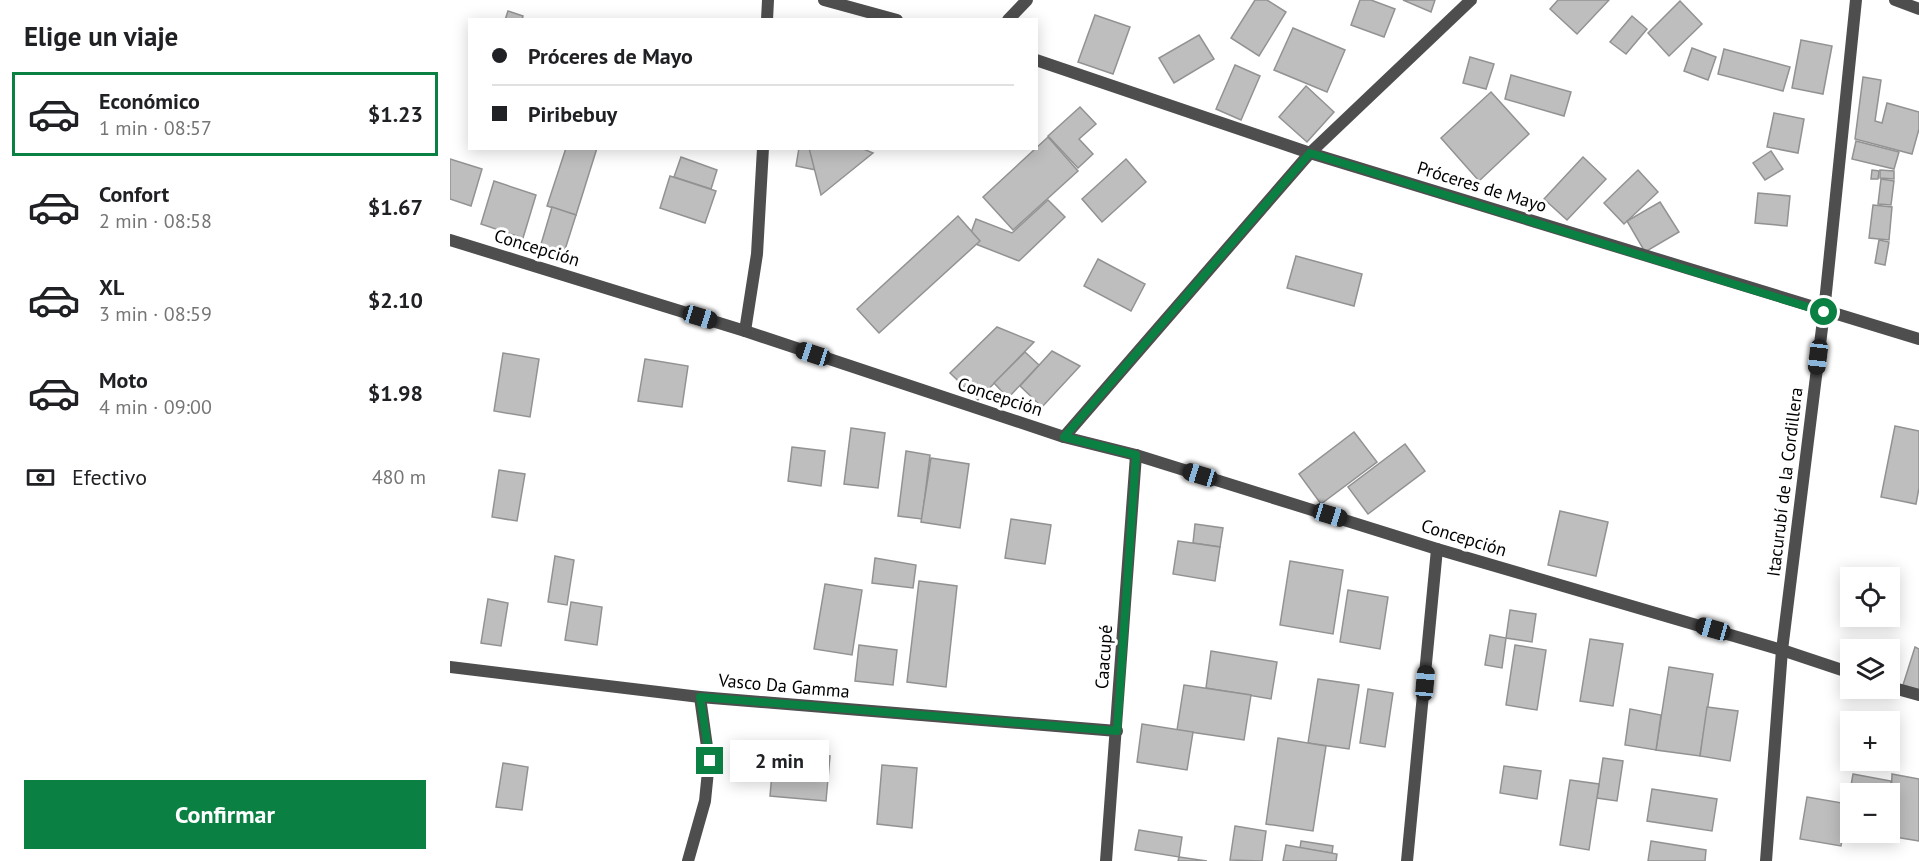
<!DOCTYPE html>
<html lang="es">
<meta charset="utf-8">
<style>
:root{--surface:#fff;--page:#f6f6f6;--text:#202124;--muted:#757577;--line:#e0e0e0;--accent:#0b8043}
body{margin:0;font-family:"PT Sans",sans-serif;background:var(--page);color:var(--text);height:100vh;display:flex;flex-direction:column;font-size:22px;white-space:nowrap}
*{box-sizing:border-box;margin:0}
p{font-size:20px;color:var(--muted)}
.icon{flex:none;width:33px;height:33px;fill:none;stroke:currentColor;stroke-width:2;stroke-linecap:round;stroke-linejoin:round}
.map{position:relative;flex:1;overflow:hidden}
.panel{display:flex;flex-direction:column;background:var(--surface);width:450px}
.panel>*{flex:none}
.banner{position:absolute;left:18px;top:18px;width:570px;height:132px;border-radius:0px;box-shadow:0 3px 15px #0003;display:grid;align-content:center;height:132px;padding:0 24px;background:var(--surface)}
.buttons{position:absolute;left:1390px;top:567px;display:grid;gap:12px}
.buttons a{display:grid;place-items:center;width:60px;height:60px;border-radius:0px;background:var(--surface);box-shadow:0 3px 15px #0003;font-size:30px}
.end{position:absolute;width:27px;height:27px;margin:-14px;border:8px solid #0b8043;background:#fff;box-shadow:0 0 0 3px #fff}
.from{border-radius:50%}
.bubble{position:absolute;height:42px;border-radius:0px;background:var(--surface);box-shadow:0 3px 15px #0003;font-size:20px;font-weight:600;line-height:42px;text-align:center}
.car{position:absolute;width:18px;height:36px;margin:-18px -9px;border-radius:8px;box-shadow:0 0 4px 2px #0007;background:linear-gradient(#222 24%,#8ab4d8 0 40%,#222 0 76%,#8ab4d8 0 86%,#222 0)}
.banner b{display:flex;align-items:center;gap:21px;height:57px;font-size:22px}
.banner b+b{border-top:2px solid var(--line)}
.banner i{width:15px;height:15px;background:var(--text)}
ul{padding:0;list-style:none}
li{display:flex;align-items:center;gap:18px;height:84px;margin:0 12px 9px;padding:0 12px;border:3px solid transparent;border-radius:0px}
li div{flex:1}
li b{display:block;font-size:22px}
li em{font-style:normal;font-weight:600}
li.current{border-color:var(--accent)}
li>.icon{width:54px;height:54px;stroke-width:1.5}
h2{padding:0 24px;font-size:27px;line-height:72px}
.pay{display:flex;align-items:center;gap:15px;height:66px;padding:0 24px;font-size:22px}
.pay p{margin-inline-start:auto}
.action{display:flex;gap:12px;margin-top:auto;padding:12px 24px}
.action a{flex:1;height:69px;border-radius:0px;background:var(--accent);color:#fff;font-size:24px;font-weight:600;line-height:69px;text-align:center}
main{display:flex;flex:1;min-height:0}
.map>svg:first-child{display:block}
.building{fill:#bebebe;stroke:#929292;stroke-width:1.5}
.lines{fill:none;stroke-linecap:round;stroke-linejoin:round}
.lane{stroke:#4e4e4e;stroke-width:12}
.street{stroke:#4e4e4e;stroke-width:12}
.route{stroke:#0b8043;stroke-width:8}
.labels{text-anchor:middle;stroke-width:6;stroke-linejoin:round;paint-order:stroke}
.street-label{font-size:18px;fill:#000;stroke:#fff}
</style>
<main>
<section class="panel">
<h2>Elige un viaje</h2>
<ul>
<li class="current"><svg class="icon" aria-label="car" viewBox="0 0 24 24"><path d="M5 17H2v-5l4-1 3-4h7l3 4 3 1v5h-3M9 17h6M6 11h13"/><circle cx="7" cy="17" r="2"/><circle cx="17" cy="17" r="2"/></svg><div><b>Económico</b><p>1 min · 08:57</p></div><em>$1.23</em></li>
<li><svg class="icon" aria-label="car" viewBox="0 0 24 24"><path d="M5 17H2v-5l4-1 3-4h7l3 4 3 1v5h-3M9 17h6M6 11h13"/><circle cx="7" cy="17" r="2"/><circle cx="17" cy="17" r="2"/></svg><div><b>Confort</b><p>2 min · 08:58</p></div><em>$1.67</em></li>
<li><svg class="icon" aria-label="car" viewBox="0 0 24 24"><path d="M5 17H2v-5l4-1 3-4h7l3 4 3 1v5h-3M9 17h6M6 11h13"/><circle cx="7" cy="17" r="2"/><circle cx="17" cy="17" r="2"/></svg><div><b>XL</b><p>3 min · 08:59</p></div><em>$2.10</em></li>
<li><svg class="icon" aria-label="car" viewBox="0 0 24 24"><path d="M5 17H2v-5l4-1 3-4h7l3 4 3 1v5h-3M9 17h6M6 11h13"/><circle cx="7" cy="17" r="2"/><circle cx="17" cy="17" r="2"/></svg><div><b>Moto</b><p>4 min · 09:00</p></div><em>$1.98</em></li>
</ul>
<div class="pay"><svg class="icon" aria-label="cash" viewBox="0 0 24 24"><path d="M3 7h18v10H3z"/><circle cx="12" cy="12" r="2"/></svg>Efectivo<p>480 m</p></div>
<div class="action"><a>Confirmar</a></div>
</section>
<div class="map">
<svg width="1469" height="861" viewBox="0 0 1469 861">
<rect width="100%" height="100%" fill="#fff"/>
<g class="building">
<polygon points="805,0 817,0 836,12 809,56 781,38"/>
<polygon points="910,0 921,0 945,9 934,37 901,25"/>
<polygon points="953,0 985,0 981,12"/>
<polygon points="1108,0 1159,0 1127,34 1100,9"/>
<polygon points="1230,1 1252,24 1219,56 1198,33"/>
<polygon points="58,11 73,16 72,20 55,20"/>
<polygon points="645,15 680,27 663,74 628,62"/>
<polygon points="1182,16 1197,29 1176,54 1160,42"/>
<polygon points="843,28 895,50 877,92 824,70"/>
<polygon points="749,35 764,59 724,83 709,58"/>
<polygon points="1351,40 1382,46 1373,94 1342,88"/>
<polygon points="1242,48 1266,57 1258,80 1234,71"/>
<polygon points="1274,49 1340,67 1333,91 1268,74"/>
<polygon points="1020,57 1044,64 1036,89 1013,83"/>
<polygon points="785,65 810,76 791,120 766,109"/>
<polygon points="1061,75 1121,92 1114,116 1055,99"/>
<polygon points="1413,77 1431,80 1425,121 1432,123 1437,103 1469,112 1469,129 1462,154 1405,139"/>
<polygon points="856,86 884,112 857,142 829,117"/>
<polygon points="1041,92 1079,134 1029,181 991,138"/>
<polygon points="630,107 646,124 629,139 643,154 628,168 598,136"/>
<polygon points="1324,113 1354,119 1348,153 1317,147"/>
<polygon points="598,137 628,171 563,230 533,197"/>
<polygon points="1406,141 1449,152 1444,169 1402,159"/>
<polygon points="116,148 147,148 126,215 97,206"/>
<polygon points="349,148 376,148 371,171 346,166"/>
<polygon points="359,148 411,148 423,153 371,195"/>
<polygon points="1321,151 1333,169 1315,180 1303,163"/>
<polygon points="231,157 267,170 261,189 224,177"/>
<polygon points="1133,157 1156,179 1117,220 1094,199"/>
<polygon points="0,159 32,169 21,206 0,199"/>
<polygon points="676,159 696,182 652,222 632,199"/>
<polygon points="1188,170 1208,192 1174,224 1154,203"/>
<polygon points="1422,170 1429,171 1428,179 1421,179"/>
<polygon points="1430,170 1444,171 1444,179 1430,178"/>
<polygon points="220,176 266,191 255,223 210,208"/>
<polygon points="1431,179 1444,181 1441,205 1428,204"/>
<polygon points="44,181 86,195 73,238 31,224"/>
<polygon points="1308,193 1340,196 1337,226 1305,223"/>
<polygon points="598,200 615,217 569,261 518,241 526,219 562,233"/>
<polygon points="1210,202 1229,232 1195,252 1177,221"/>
<polygon points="1423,205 1442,207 1439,240 1419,238"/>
<polygon points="102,207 126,215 112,259 89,251"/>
<polygon points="508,216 530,241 429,333 407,309"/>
<polygon points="1429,240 1439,242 1435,265 1425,263"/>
<polygon points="846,256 912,274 904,306 837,288"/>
<polygon points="648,259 695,284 681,311 634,286"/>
<polygon points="547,327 584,342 528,400 500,373"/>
<polygon points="602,351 630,366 592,407 570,386"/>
<polygon points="575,352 589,365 558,398 544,383"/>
<polygon points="53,353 89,359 80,417 44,411"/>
<polygon points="195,359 238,366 232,407 188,401"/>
<polygon points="1445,426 1469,431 1469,488 1466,504 1431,497"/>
<polygon points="401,428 435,433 428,488 394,484"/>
<polygon points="904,432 927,462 871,504 849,474"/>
<polygon points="955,444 975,471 918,514 898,487"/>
<polygon points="342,447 375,451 371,486 338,481"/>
<polygon points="456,451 480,455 472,519 448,516"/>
<polygon points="481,458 519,464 510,528 471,522"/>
<polygon points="49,470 75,474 67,521 42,517"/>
<polygon points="1110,511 1158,522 1146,576 1098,565"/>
<polygon points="561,519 601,525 595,564 555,558"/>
<polygon points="745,524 773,528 770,547 743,543"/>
<polygon points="728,541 770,547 765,581 723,574"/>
<polygon points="105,556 124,560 117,605 98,602"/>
<polygon points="425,558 466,565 463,588 422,583"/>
<polygon points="840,561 893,570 883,634 830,625"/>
<polygon points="469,581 507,586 496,687 457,682"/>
<polygon points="375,584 412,590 402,655 364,649"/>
<polygon points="898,590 938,597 930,649 890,642"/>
<polygon points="38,599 58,603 51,646 31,643"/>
<polygon points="121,602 152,607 147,645 115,640"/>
<polygon points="1060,610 1086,614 1082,642 1056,638"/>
<polygon points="1040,635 1056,638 1052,668 1035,665"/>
<polygon points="1140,639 1173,644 1163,706 1130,701"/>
<polygon points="409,645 447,650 443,685 405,681"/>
<polygon points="1065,645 1096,650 1087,710 1056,705"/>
<polygon points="1465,647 1469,649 1469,690 1453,685"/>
<polygon points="761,651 827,662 821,699 756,688"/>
<polygon points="1219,667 1263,674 1250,756 1206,750"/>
<polygon points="868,679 909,685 899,749 858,743"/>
<polygon points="734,685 801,695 794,740 727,730"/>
<polygon points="918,689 943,693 935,747 910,743"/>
<polygon points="1257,707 1288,711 1280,761 1250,756"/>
<polygon points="1180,709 1211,715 1206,750 1175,745"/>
<polygon points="692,724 743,732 737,770 687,762"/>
<polygon points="828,738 876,746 863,831 816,824"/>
<polygon points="324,751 380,756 376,801 320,796"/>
<polygon points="1153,758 1173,761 1167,801 1147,798"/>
<polygon points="53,763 78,767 72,810 46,807"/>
<polygon points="432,765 467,768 462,828 427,824"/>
<polygon points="1054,766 1091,771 1087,799 1050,793"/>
<polygon points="1403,774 1441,781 1439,794 1401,794 1401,821 1395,820"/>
<polygon points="1442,774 1469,779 1469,841 1433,835 1433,832 1440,832"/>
<polygon points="1120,780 1149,784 1139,850 1110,845"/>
<polygon points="1202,789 1267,799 1262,831 1197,821"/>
<polygon points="1357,797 1398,804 1391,846 1350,839"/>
<polygon points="785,826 816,831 812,861 780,860"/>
<polygon points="689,830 732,837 729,857 685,850"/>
<polygon points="851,841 883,846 882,853 850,848"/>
<polygon points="1201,841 1256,850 1255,861 1198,861"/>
<polygon points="836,845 887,854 886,861 833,861"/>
<polygon points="729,857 757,861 728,861"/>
</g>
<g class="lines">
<polyline class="lane" points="238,861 255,801 259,761 250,697"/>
<g class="street">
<polyline points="374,0 447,20"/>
<polyline points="1445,0 1469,9"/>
<polyline points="317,20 318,0"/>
<polyline points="558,20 577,0"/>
<polyline points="586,60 860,153 1469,339"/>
<polyline points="0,240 295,331 614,437 686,455 987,549 1332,650 1401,673"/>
<polyline points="295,331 307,254 313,148"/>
<polyline points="614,437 860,153 1021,0"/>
<polyline points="0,667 250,697 667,731"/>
<polyline points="1440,687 1469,695"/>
<polyline points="656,861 686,455"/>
<polyline points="957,861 987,549"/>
<polyline points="1316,861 1332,650 1374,312 1406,0"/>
</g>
</g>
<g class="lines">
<polyline class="route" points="260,761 250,697 667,731 686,455 614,437 860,153 1374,312"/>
</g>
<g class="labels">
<g class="street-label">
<text transform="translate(1032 187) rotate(17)" y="6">Próceres de Mayo</text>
<text transform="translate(87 248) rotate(17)" y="6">Concepción</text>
<text transform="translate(550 397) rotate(18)" y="6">Concepción</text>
<text transform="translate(1335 482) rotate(-83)" y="6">Itacurubí de la Cordillera</text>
<text transform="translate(1014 538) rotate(17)" y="6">Concepción</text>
<text transform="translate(654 657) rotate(-86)" y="6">Caacupé</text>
<text transform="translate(334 686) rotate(5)" y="6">Vasco Da Gamma</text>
</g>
</g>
</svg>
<div class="buttons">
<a><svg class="icon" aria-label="locate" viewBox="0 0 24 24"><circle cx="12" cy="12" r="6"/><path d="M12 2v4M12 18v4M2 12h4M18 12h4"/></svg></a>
<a><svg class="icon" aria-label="layers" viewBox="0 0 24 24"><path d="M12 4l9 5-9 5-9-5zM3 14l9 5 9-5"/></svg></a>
<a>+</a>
<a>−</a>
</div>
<i class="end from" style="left:1374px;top:312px"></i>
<i class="end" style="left:260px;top:761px"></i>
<div class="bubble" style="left:280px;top:740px;width:99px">2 min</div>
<i class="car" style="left:250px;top:317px;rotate:107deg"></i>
<i class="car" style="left:363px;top:354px;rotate:288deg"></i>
<i class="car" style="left:1368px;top:357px;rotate:187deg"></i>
<i class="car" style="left:750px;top:475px;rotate:287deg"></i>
<i class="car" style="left:880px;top:515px;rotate:107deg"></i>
<i class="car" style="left:1263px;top:629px;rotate:286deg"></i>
<i class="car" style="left:975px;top:683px;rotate:5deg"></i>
<div class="banner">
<b><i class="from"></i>Próceres de Mayo</b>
<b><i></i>Piribebuy</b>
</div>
</div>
</main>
